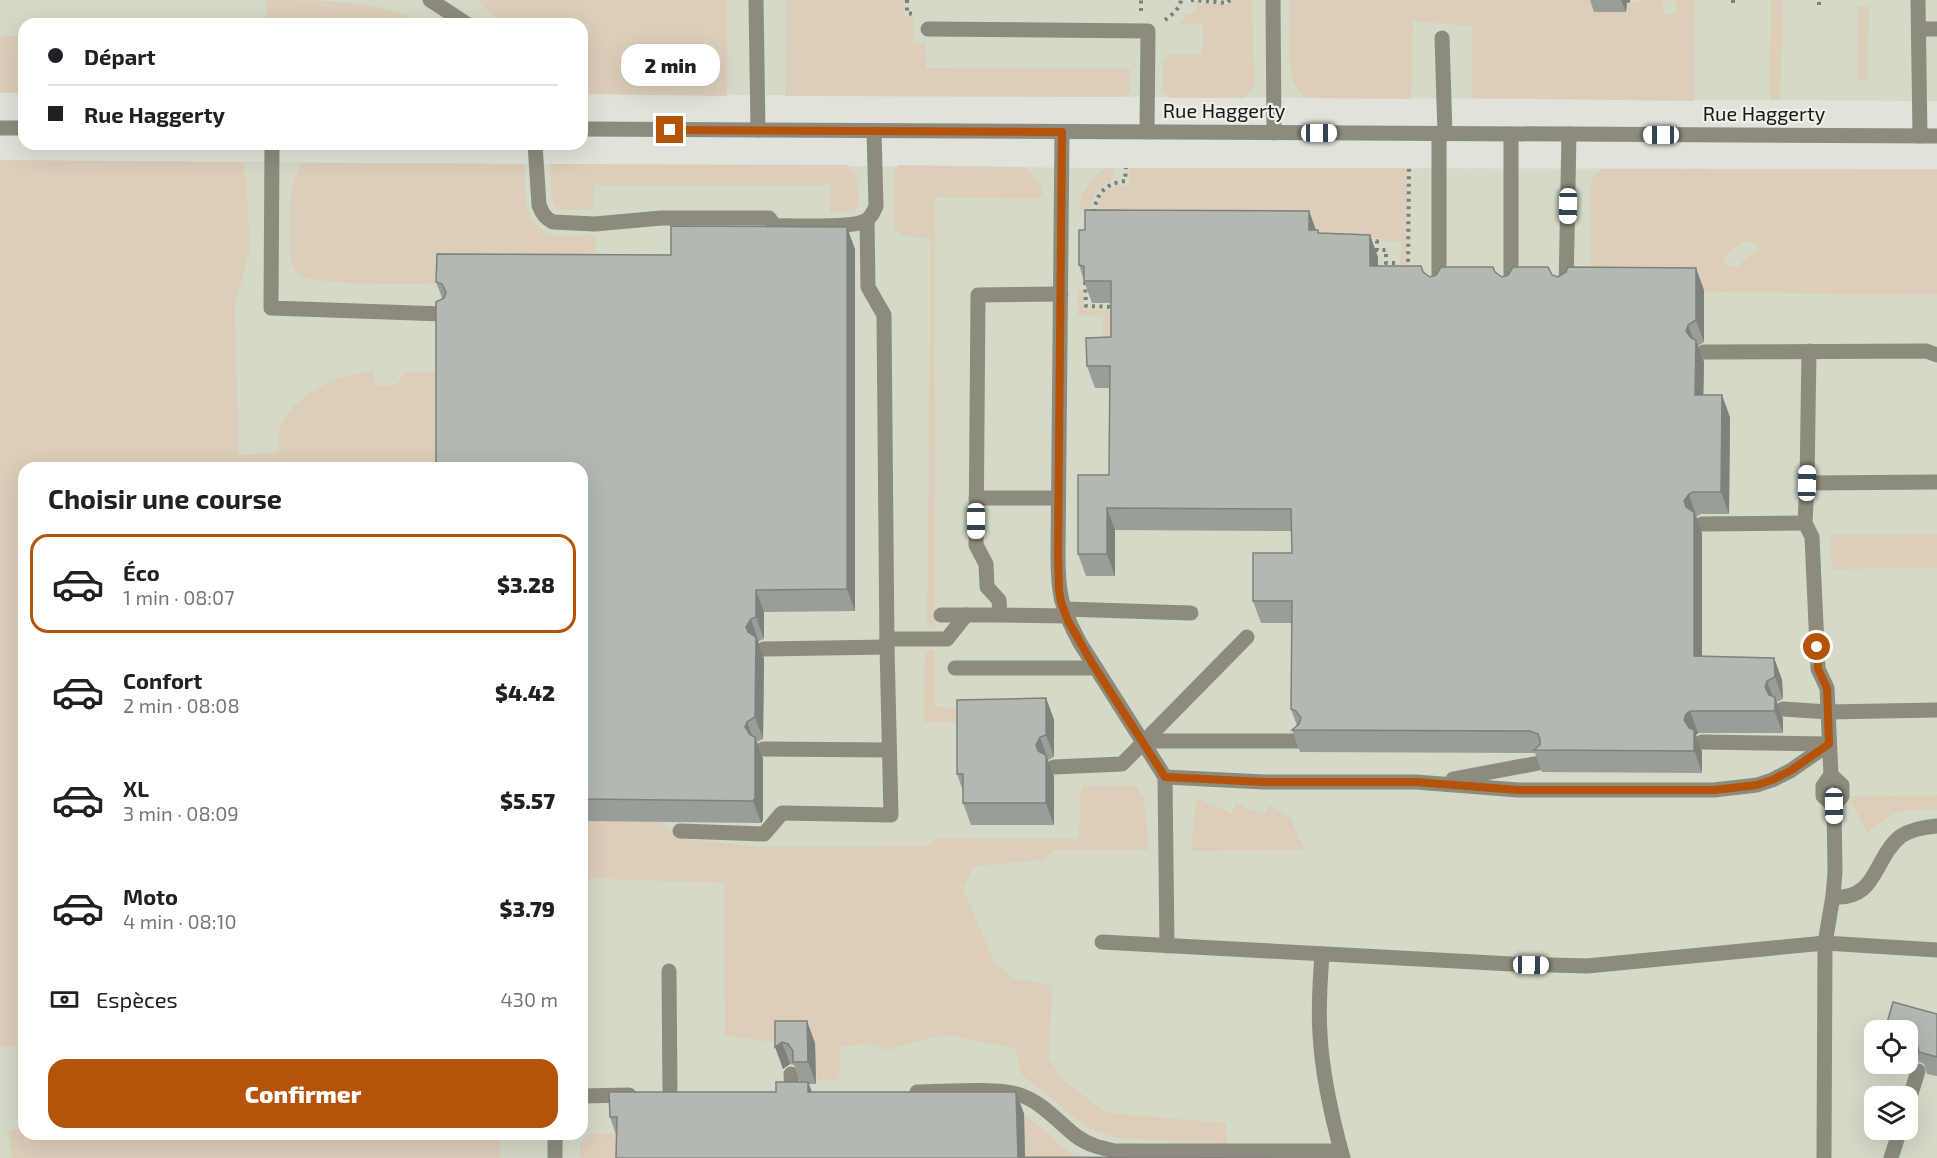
<!DOCTYPE html>
<html lang="fr">
<meta charset="utf-8">
<style>
:root{--surface:#fff;--page:#f2f2f2;--text:#202124;--muted:#757577;--line:#e0e0e0;--accent:#b45309}
body{margin:0;font-family:"Exo 2",sans-serif;background:var(--page);color:var(--text);height:100vh;display:flex;flex-direction:column;font-size:22px;white-space:nowrap}
*{box-sizing:border-box;margin:0}
p{font-size:20px;color:var(--muted)}
.icon{flex:none;width:33px;height:33px;fill:none;stroke:currentColor;stroke-width:2;stroke-linecap:round;stroke-linejoin:round}
.map{position:relative;flex:1;overflow:hidden}
.sheet{position:absolute;left:18px;top:462px;width:570px;height:678px;display:flex;flex-direction:column;background:var(--surface);border-radius:18px;box-shadow:0 6px 24px #0002}
.sheet>*{flex:none}
.hud{position:absolute;left:18px;top:18px;width:570px;height:132px;border-radius:18px;box-shadow:0 6px 24px #0002;display:grid;align-content:center;height:132px;padding:0 30px;background:var(--surface)}
.controls{position:absolute;left:1864px;top:1020px;display:grid;gap:12px}
.controls a{display:grid;place-items:center;width:54px;height:54px;border-radius:12px;background:var(--surface);box-shadow:0 6px 24px #0002;font-size:30px}
.end{position:absolute;width:27px;height:27px;margin:-14px;border:8px solid #b45309;background:#fff;box-shadow:0 0 0 3px #fff}
.from{border-radius:50%}
.bubble{position:absolute;height:42px;border-radius:18px;background:var(--surface);box-shadow:0 6px 24px #0002;font-size:20px;font-weight:800;line-height:42px;text-align:center}
.car{position:absolute;width:18px;height:36px;margin:-18px -9px;border-radius:8px;box-shadow:0 0 4px 2px #0007;background:linear-gradient(#fff 24%,#345 0 40%,#fff 0 76%,#345 0 86%,#fff 0)}
.hud b{display:flex;align-items:center;gap:21px;height:57px;font-size:22px}
.hud b+b{border-top:2px solid var(--line)}
.hud i{width:15px;height:15px;background:var(--text)}
ul{padding:0;list-style:none}
li{display:flex;align-items:center;gap:18px;height:99px;margin:0 12px 9px;padding:0 18px;border:3px solid transparent;border-radius:18px}
li div{flex:1}
li b{display:block;font-size:22px}
li em{font-style:normal;font-weight:800}
li.on{border-color:var(--accent)}
li>.icon{width:54px;height:54px;stroke-width:1.5}
h2{padding:0 30px;font-size:27px;line-height:72px}
.pay{display:flex;align-items:center;gap:15px;height:66px;padding:0 30px;font-size:22px}
.pay p{margin-inline-start:auto}
.action{display:flex;gap:12px;margin-top:auto;padding:12px 30px}
.action a{flex:1;height:69px;border-radius:18px;background:var(--accent);color:#fff;font-size:24px;font-weight:800;line-height:69px;text-align:center}
.map>svg:first-child{display:block}
.built{fill:#d4d9c8;fill-rule:evenodd}
.green{fill:#dcceb9;fill-rule:evenodd}
.lines{fill:none;stroke-linecap:round;stroke-linejoin:round}
.path{stroke:#7c7e77;stroke-width:4;stroke-dasharray:3 4.5;stroke-linecap:butt}
.minor{stroke:#8d8b7e;stroke-width:15}
.wall{fill:#999f98}
.shaded-wall{fill:#7d827c}
.building{fill:#b2b9b1;stroke:#7d827c;stroke-width:1.5}
.route{stroke:#b45309;stroke-width:8}
.labels{text-anchor:middle;stroke-width:4.5;stroke-linejoin:round;paint-order:stroke}
.street-label{font-size:20px;fill:#171815;stroke:#edf0e6}
</style>
<div class="map">
<svg width="1937" height="1158" viewBox="0 0 1937 1158">
<rect width="100%" height="100%" fill="#e0e3d9"/>
<g class="built">
<polygon points="0,0 1937,0 1937,101 582,94 582,24 24,24 24,93 0,93"/>
<path d="M243,162L1106,168L1937,169V1158H500V1134H582V468H372L373,372L279,452L239,455L235,307L250,250L247,182ZM1875,1030H1908V1064H1875ZM1875,1096H1908V1130H1875Z"/>
<polygon points="0,917 7,926 24,1134 112,1158 0,1158"/>
</g>
<g class="green">
<path d="M266,0C322,0 378,0 427,24H267Z"/>
<polygon points="477,0 727,0 727,96 582,94 582,24 501,24"/>
<polygon points="786,0 905,0 904,16 914,15 913,43 925,43 926,68 1130,69 1130,91 1124,97 785,96"/>
<polygon points="1235,0 1252,0 1254,85 1245,98 1169,98 1163,89 1163,61 1169,55 1203,54 1203,24 1182,25 1179,23 1187,14 1194,13 1196,11 1197,4 1228,4"/>
<polygon points="1289,0 1594,0 1594,12 1626,12 1627,5 1646,0 1663,0 1663,13 1677,14 1676,0 1695,0 1694,101 1472,98 1472,26 1413,21 1411,99 1304,98 1293,82 1290,63"/>
<polygon points="1771,0 1783,0 1780,100 1770,100"/>
<polygon points="1858,6 1869,7 1868,80 1857,79"/>
<rect x="0" y="36" width="24" height="57"/>
<path d="M0,160L243,162L247,182L250,250L235,307L239,455L279,452C279,445 278,435 280,428C288,402 325,381 350,375C357,373 366,373 374,372V387L397,384L406,372L444,371V468H24V1127L17,1046L0,1047Z"/>
<path d="M301,163L525,164C525,190 521,225 553,235C566,239 582,235 595,234L597,277C555,279 317,294 297,273C295,271 292,265 291,261C289,249 289,215 290,202C291,188 295,175 301,163Z"/>
<path d="M550,164L848,165C860,181 859,188 858,207L852,212L830,213V185H595L593,209L562,210L556,207L551,197Z"/>
<path d="M898,165L1024,167L1038,180L1044,196L1042,198L935,197V628L927,627L931,238C917,237 904,239 894,229V174Z"/>
<path d="M1106,168H1113V179C1099,187 1093,194 1091,209L1078,211C1082,191 1089,180 1106,168Z"/>
<path d="M1129,168H1407V266H1400L1401,241L1381,242L1380,238H1339L1099,210C1097,191 1112,184 1129,185Z"/>
<path d="M1601,169L1937,170V295L1591,290L1590,186L1593,177ZM1743,242H1752L1758,246V251L1745,259L1738,267H1731L1724,263V258L1733,248Z"/>
<polygon points="1077,290 1083,290 1084,310 1119,311 1119,360 1102,360 1103,317 1078,315"/>
<polygon points="1937,534 1937,568 1832,569 1830,535"/>
<polygon points="925,650 935,650 935,707 1007,708 1006,722 924,722"/>
<polygon points="1136,785 1144,798 1149,850 1053,850 1044,860 974,866 963,889 994,962 1013,978 1052,986 1049,1058 1064,1081 1107,1113 1226,1123 1227,1144 1117,1138 1085,1126 1022,1075 1016,1049 943,1034 888,1050 864,1044 840,1047 839,1079 817,1080 815,1043 783,1043 725,1036 724,883 582,878 582,821 661,822 677,838 759,847 925,846 928,846 937,838 1079,839 1080,796 1084,786"/>
<path d="M1937,795V809C1902,810 1894,809 1867,833L1857,812L1849,801V797Z"/>
<polygon points="1197,798 1232,814 1236,803 1264,815 1269,805 1290,817 1305,850 1192,851 1193,828"/>
<path d="M1024,1114C1043,1128 1058,1145 1078,1158H1024Z"/>
<polygon points="24,1128 24,1134 500,1134 500,1158 12,1158 9,1131"/>
<polygon points="618,1133 624,1158 580,1158 580,1143 589,1134"/>
</g>
<g class="lines">
<g class="path">
<polyline points="907,0 907,13 913,14"/>
<polyline points="1191,0 1227,3 1230,0"/>
<polyline points="1733,0 1733,7"/>
<polyline points="1627,1 1633,0"/>
<polyline points="1819,5 1819,0"/>
<polyline points="1141,11 1141,0"/>
<path d="M1165,20C1172,15 1180,8 1181,0"/>
<path d="M1094,212C1096,194 1106,183 1125,181L1126,168"/>
<polyline points="1369,241 1377,241 1377,250 1386,250 1386,263 1396,263 1397,270"/>
<polyline points="1407,269 1408,267 1409,168"/>
<polyline points="1085,282 1086,306 1114,307"/>
</g>
<g class="minor">
<polyline points="430,0 467,24"/>
<polyline points="756,0 758,130"/>
<polyline points="1273,0 1274,133"/>
<polyline points="1918,0 1920,136"/>
<polyline points="928,29 1148,31 1147,132"/>
<polyline points="1919,29 1937,29"/>
<polyline points="1442,38 1445,134"/>
<polyline points="0,128 24,128"/>
<polyline points="582,129 1937,136"/>
<path d="M1062,132L1058,554C1058,594 1061,608 1080,643L1165,777L1264,782H1416L1518,790H1714L1757,785L1772,780L1790,771L1829,744"/>
<polyline points="1439,134 1439,289"/>
<polyline points="272,144 271,308 444,314"/>
<path d="M535,144L539,205C542,213 545,218 553,222L595,224L661,218H769L775,226C795,225 848,229 865,221C871,218 873,213 876,206L874,131"/>
<polyline points="1511,289 1511,134"/>
<polyline points="1566,289 1569,134"/>
<polyline points="1061,294 978,295 976,545 986,564 987,587 999,600 1000,615 1066,616"/>
<polyline points="1809,351 1807,483 1937,482"/>
<polyline points="1704,352 1926,351 1937,355"/>
<polyline points="1807,483 1805,523 1812,537 1818,669 1827,688 1831,775"/>
<polyline points="976,498 1058,498"/>
<polyline points="1702,524 1805,523"/>
<polyline points="1064,609 1191,613"/>
<polyline points="941,615 1000,615"/>
<polyline points="887,639 947,639 966,615"/>
<polyline points="764,649 887,647"/>
<polyline points="955,668 1096,668"/>
<polyline points="1783,709 1828,712 1937,710"/>
<polyline points="1143,741 1299,741"/>
<polyline points="1702,742 1829,744"/>
<polyline points="763,749 889,750"/>
<polyline points="1054,767 1122,764 1247,637"/>
<polyline points="1165,777 1167,946"/>
<polyline points="1453,779 1539,763"/>
<polyline points="1834,806 1823,796 1823,786 1831,775 1842,785 1842,796 1834,806 1835,872 1833,896 1825,943 1937,950"/>
<polyline points="680,831 764,834 782,813 891,815 887,647 884,315 868,287 867,220"/>
<path d="M1833,897C1878,900 1873,858 1901,836C1912,829 1925,827 1937,826"/>
<polyline points="1102,942 1512,964 1587,966 1825,943 1824,1158"/>
<path d="M1322,954C1320,981 1318,1007 1320,1034C1322,1076 1332,1118 1343,1158"/>
<polyline points="669,971 670,1095"/>
<polyline points="791,1074 792,1094"/>
<path d="M917,1092C944,1092 996,1087 1020,1095C1042,1102 1058,1122 1076,1136C1088,1145 1101,1148 1115,1151H1341"/>
<polyline points="582,1096 629,1095"/>
<polyline points="1908,1103 1918,1071"/>
<polyline points="555,1134 555,1158"/>
<polyline points="1891,1158 1900,1130"/>
</g>
</g>
<g class="wall">
<polygon points="1590,0 1627,0 1626,12 1594,12"/>
<polygon points="1309,211 1316,230 1319,233 1378,257 1378,266 1423,273 1430,277 1495,273 1502,277 1552,275 1558,277 1704,290 1704,342 1698,346 1704,362 1703,395 1730,417 1729,514 1701,514 1696,517 1702,534 1702,656 1774,658 1782,680 1783,699 1777,702 1783,719 1783,733 1698,733 1696,735 1702,752 1702,773 1542,772 1535,753 1300,752 1292,730 1297,726 1291,709 1292,623 1261,623 1253,601 1292,553 1292,531 1115,530 1115,576 1086,576 1078,554 1109,475 1110,388 1095,388 1087,366 1111,337 1111,303 1092,303 1084,281 1079,265 1085,230"/>
<polygon points="855,249 855,611 764,612 764,639 759,641 758,642 764,659 763,739 757,742 763,759 763,820 761,823 582,821 582,468 442,298 436,282 671,255"/>
<polygon points="1046,698 1054,720 1054,757 1048,760 1054,777 1054,825 971,825 963,803 963,791 957,774"/>
<polygon points="1937,1014 1937,1076 1927,1074 1924,1064 1920,1062 1912,1063 1909,1068 1891,1064 1908,1064 1908,1030"/>
<polygon points="775,1021 815,1043 816,1084 809,1084 812,1092 1016,1092 1024,1114 1025,1157 616,1158 616,1135 610,1117 776,1092 800,1082 794,1065 790,1064 783,1069"/>
</g>
<g class="shaded-wall">
<polygon points="1621,0 1627,0 1626,12"/>
<polygon points="1309,211 1317,233 1309,230"/>
<polygon points="847,227 855,249 855,611 847,589"/>
<polygon points="1370,235 1378,257 1378,288 1370,266"/>
<polygon points="1696,268 1704,290 1704,342 1696,320"/>
<polygon points="1688,325 1696,346 1696,340 1704,362 1703,417 1695,395 1686,331"/>
<polygon points="1722,395 1730,417 1729,514 1721,492"/>
<polygon points="1689,494 1702,534 1702,678 1694,656 1684,501"/>
<polygon points="1107,508 1115,530 1115,576 1107,554"/>
<polygon points="756,590 764,612 764,639 756,617"/>
<polygon points="751,619 764,659 763,739 755,717 746,627"/>
<polygon points="1774,658 1782,680 1783,699 1775,677"/>
<polygon points="1767,681 1775,703 1775,697 1783,719 1783,733 1765,687"/>
<polygon points="1046,698 1054,720 1054,757 1046,735"/>
<polygon points="1690,711 1698,733 1696,735 1702,752 1702,773 1684,720 1686,714"/>
<polygon points="747,722 755,744 745,727"/>
<polygon points="755,737 763,759 763,820 761,823 753,801"/>
<polygon points="1040,737 1054,777 1054,825 1046,803 1036,745"/>
<polygon points="807,1021 815,1043 816,1084 808,1062"/>
<polygon points="782,1042 790,1064 783,1069 775,1047"/>
<polygon points="1908,1053 1912,1063 1909,1068 1907,1064 1908,1064"/>
<polygon points="808,1082 816,1104 808,1092"/>
<polygon points="1016,1092 1024,1114 1025,1158 1018,1157"/>
</g>
<g class="building">
<polygon points="1085,210 1309,211 1309,230 1318,230 1318,233 1370,235 1370,266 1421,266 1423,272 1430,277 1436,275 1441,267 1493,267 1495,272 1502,277 1508,275 1513,267 1548,267 1552,275 1558,277 1566,272 1568,267 1696,268 1696,320 1688,325 1686,331 1691,338 1696,340 1695,395 1722,395 1721,492 1693,492 1689,494 1684,501 1686,507 1694,512 1694,656 1774,658 1775,677 1767,681 1765,687 1769,695 1775,697 1775,711 1690,711 1686,714 1684,720 1689,728 1694,730 1694,751 1534,750 1540,745 1540,739 1538,734 1530,731 1292,730 1299,724 1301,718 1296,711 1291,709 1292,601 1253,601 1253,553 1292,553 1291,509 1107,508 1107,554 1078,554 1078,475 1109,475 1110,366 1087,366 1086,338 1111,337 1111,281 1084,281 1084,266 1079,265 1079,230 1085,230"/>
<polygon points="671,226 847,227 847,589 756,590 756,617 751,619 746,627 748,632 756,637 755,717 747,722 745,727 750,735 755,737 755,798 753,801 582,799 582,468 436,468 436,302 444,298 446,292 442,284 436,282 437,254 671,255"/>
<polygon points="1046,698 1046,735 1040,737 1036,745 1038,751 1046,755 1046,803 963,803 963,774 957,774 957,700"/>
<polygon points="1893,1002 1937,1014 1937,1057 1919,1052 1917,1043 1912,1040 1908,1041 1908,1030 1885,1030"/>
<polygon points="775,1021 807,1021 808,1062 793,1062 793,1051 788,1044 782,1042 775,1047"/>
<polygon points="776,1082 808,1082 808,1092 1016,1092 1018,1157 1271,1158 616,1158 617,1117 610,1117 609,1092 776,1092"/>
</g>
<g class="lines">
<polyline class="route" points="670,130 1062,132 1058,554 1059,590 1061,602 1068,621 1092,663 1165,777 1264,782 1416,782 1518,790 1714,790 1757,785 1772,780 1790,771 1829,744 1827,688 1818,669 1817,647"/>
</g>
<g class="labels">
<g class="street-label">
<text x="1224" y="118">Rue Haggerty</text>
<text x="1764" y="121">Rue Haggerty</text>
</g>
</g>
</svg>
<div class="controls">
<a><svg class="icon" aria-label="locate" viewBox="0 0 24 24"><circle cx="12" cy="12" r="6"/><path d="M12 2v4M12 18v4M2 12h4M18 12h4"/></svg></a>
<a><svg class="icon" aria-label="layers" viewBox="0 0 24 24"><path d="M12 4l9 5-9 5-9-5zM3 14l9 5 9-5"/></svg></a>
</div>
<i class="end from" style="left:1817px;top:647px"></i>
<i class="end" style="left:670px;top:130px"></i>
<div class="bubble" style="left:621px;top:44px;width:99px">2 min</div>
<i class="car" style="left:1319px;top:133px;rotate:90deg"></i>
<i class="car" style="left:1661px;top:135px;rotate:270deg"></i>
<i class="car" style="left:1568px;top:206px;rotate:181deg"></i>
<i class="car" style="left:1807px;top:483px;rotate:1deg"></i>
<i class="car" style="left:976px;top:521px;rotate:180deg"></i>
<i class="car" style="left:1834px;top:806px;rotate:179deg"></i>
<i class="car" style="left:1531px;top:965px;rotate:91deg"></i>
<div class="hud">
<b><i class="from"></i>Départ</b>
<b><i></i>Rue Haggerty</b>
</div>
<section class="sheet">
<h2>Choisir une course</h2>
<ul>
<li class="on"><svg class="icon" aria-label="car" viewBox="0 0 24 24"><path d="M5 17H2v-5l4-1 3-4h7l3 4 3 1v5h-3M9 17h6M6 11h13"/><circle cx="7" cy="17" r="2"/><circle cx="17" cy="17" r="2"/></svg><div><b>Éco</b><p>1 min · 08:07</p></div><em>$3.28</em></li>
<li><svg class="icon" aria-label="car" viewBox="0 0 24 24"><path d="M5 17H2v-5l4-1 3-4h7l3 4 3 1v5h-3M9 17h6M6 11h13"/><circle cx="7" cy="17" r="2"/><circle cx="17" cy="17" r="2"/></svg><div><b>Confort</b><p>2 min · 08:08</p></div><em>$4.42</em></li>
<li><svg class="icon" aria-label="car" viewBox="0 0 24 24"><path d="M5 17H2v-5l4-1 3-4h7l3 4 3 1v5h-3M9 17h6M6 11h13"/><circle cx="7" cy="17" r="2"/><circle cx="17" cy="17" r="2"/></svg><div><b>XL</b><p>3 min · 08:09</p></div><em>$5.57</em></li>
<li><svg class="icon" aria-label="car" viewBox="0 0 24 24"><path d="M5 17H2v-5l4-1 3-4h7l3 4 3 1v5h-3M9 17h6M6 11h13"/><circle cx="7" cy="17" r="2"/><circle cx="17" cy="17" r="2"/></svg><div><b>Moto</b><p>4 min · 08:10</p></div><em>$3.79</em></li>
</ul>
<div class="pay"><svg class="icon" aria-label="cash" viewBox="0 0 24 24"><path d="M3 7h18v10H3z"/><circle cx="12" cy="12" r="2"/></svg>Espèces<p>430 m</p></div>
<div class="action"><a>Confirmer</a></div>
</section>
</div>
